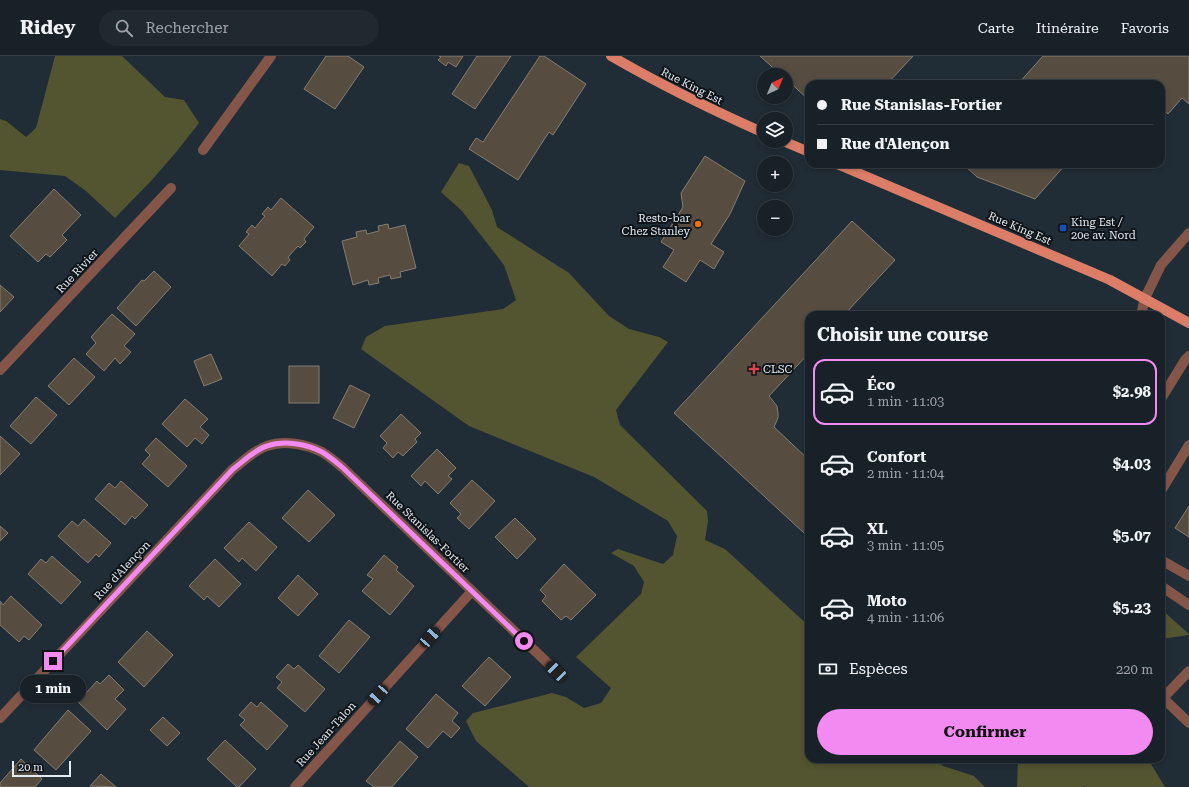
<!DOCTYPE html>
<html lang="fr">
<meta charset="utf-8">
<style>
:root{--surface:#182128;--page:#212930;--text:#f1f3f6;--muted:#9fa3a8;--line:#363e45;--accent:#f28af2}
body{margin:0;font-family:"Roboto Serif",serif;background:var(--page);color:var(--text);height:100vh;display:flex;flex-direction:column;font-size:15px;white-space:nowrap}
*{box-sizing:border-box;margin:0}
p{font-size:13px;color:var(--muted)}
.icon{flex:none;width:22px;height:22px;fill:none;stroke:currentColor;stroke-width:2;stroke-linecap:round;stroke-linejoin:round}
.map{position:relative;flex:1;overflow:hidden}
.drawer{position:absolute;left:805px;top:255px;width:360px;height:452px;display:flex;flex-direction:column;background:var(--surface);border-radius:12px;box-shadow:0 2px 6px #0003,0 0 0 1px var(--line)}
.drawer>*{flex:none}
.banner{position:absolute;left:805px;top:24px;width:360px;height:88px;border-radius:12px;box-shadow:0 2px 6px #0003,0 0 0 1px var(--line);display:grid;align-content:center;height:88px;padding:0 12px;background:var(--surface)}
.needle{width:26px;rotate:44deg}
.tools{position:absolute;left:757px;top:12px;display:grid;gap:8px}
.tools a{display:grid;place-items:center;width:36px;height:36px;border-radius:50%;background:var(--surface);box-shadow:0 2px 6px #0003,0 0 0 1px var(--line);font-size:20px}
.scale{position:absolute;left:12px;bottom:10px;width:59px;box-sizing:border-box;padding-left:4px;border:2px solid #e3ebf2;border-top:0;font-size:11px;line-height:14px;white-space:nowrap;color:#e3ebf2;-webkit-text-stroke:3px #0e1418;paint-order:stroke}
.end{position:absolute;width:18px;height:18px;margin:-9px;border:5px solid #f28af2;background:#111;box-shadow:0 0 0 2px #111}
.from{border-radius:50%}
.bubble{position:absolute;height:28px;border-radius:14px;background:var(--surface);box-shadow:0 2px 6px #0003,0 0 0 1px var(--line);font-size:13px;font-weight:700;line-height:28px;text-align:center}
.car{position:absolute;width:12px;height:24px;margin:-12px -6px;border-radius:5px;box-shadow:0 0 3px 1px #0007;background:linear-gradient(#222 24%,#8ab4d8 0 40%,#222 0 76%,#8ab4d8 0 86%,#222 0)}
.banner b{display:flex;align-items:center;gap:14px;height:38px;font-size:15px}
.banner b+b{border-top:1px solid var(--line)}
.banner i{width:10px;height:10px;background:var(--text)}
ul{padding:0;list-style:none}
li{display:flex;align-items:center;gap:12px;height:66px;margin:0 8px 6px;padding:0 4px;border:2px solid transparent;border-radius:12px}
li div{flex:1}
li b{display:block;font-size:15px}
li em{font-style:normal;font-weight:700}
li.current{border-color:var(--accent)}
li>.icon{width:36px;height:36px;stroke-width:1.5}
h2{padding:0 12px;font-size:18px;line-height:48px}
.pay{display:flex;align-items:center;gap:10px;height:44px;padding:0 12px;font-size:15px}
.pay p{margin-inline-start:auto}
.action{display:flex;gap:8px;margin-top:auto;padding:8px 12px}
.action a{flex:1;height:46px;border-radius:24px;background:var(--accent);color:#111;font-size:16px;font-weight:700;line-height:46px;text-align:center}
header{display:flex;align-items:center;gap:24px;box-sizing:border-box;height:56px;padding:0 20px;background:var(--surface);border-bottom:1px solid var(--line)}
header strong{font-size:19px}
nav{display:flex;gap:22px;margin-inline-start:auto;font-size:14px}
.search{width:280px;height:36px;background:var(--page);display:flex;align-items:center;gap:10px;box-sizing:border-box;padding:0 14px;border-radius:22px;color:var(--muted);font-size:15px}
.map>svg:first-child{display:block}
.green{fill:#535531}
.building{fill:#564c3f;stroke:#877d6f}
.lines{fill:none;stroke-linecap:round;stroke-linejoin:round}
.minor{stroke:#84564a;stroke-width:10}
.major{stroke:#dc7e67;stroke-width:10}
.route{stroke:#f28af2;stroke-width:5}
.food-dot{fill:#e8710a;stroke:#0e1418;stroke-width:1.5}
.transit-dot{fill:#1a4fb4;stroke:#0e1418;stroke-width:1.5}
.health-dot{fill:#e0444e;stroke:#0e1418;stroke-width:1.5}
.labels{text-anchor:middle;stroke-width:4;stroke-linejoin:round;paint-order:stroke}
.street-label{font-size:11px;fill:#e3ebf2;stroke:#0e1418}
.poi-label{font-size:11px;fill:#e3ebf2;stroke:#0e1418;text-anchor:start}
</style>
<header>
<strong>Ridey</strong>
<div class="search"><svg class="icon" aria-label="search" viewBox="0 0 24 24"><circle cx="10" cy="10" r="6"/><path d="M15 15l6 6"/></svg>Rechercher</div>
<nav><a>Carte</a><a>Itinéraire</a><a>Favoris</a></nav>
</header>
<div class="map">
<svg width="1189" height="731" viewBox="0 0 1189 731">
<rect width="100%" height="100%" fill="#202c36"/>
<g class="green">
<polygon points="55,0 122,0 165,41 184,44 199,67 177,95 151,125 115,162 86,135 65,120 0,114 0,63 6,65 26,81 36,72"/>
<polygon points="459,107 469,110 492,154 497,171 569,217 609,260 629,273 659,281 668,286 616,354 620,369 707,455 708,465 705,484 725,493 809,570 809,703 934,703 943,710 974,720 985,731 529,731 476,685 466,665 473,657 552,637 566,641 584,652 601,647 611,632 576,601 641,538 644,526 634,510 611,497 618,493 663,508 673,499 677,480 668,465 594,421 469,370 361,293 366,281 385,270 503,253 516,244 504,209 462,155 441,136"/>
<polygon points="1161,553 1189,578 1189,579 1161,583"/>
<polygon points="1018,703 1148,703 1165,731 1086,731 1084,730 1083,731 1017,731"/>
</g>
<g class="building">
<polygon points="326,0 348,0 364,11 335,53 304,33"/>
<polygon points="439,0 463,0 456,11 448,6 446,10 438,4 441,1"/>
<polygon points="477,0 511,0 475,53 452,38"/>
<polygon points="540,0 544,0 586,28 553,79 549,76 518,124 469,93 476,82 483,86"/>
<polygon points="760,0 913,0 887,28 809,28 809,44 786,23 786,19 781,19"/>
<polygon points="1043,0 1189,0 1189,48 1182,42 1168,58 1161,52 1161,28 1018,28"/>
<polygon points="705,100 745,125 730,158 711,188 724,196 714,213 700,204 686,226 663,211 674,194 661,186 683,151 681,137"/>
<polygon points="963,108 1066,108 1035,143 977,121"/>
<polygon points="54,133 81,159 62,179 67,184 50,201 46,198 38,206 10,180"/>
<polygon points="281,142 314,171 304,183 306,186 300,192 298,190 288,201 290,204 285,210 282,208 272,220 239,190 249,178 246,176 252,169 255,172 265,160 262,158 268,151 271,154"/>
<polygon points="852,165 895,204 844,259 809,259 809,297 769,340 777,350 778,357 778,362 774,371 809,404 809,465 808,466 809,471 804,477 674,357"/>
<polygon points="388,168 389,173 405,169 416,212 400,216 401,221 391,223 390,219 378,222 379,227 369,229 368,224 353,229 342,185 357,181 356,176 366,174 367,178 379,175 378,170"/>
<polygon points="154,215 171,231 136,270 117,252 142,224 144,225"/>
<polygon points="0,229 14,241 0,256"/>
<polygon points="112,258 135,278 124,290 131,296 120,308 115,302 104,315 86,298 96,287 91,281"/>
<polygon points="211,298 222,323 204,330 194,305"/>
<polygon points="74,302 95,321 69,349 48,330"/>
<rect x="289" y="310" width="30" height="37"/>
<polygon points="350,329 370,339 354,372 333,362"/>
<polygon points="36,341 57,359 31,388 10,370"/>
<polygon points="185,343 208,363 200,371 209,379 202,388 195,382 187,391 162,368"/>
<polygon points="401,358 421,377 415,383 417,386 403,400 398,396 393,402 383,392 387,387 380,380"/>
<polygon points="0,380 20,398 0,419"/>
<polygon points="156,382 187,410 168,431 142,408 150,399 145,394"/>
<polygon points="437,393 456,412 448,420 452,423 438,438 425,425 421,430 411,420"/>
<polygon points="472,424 495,445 469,473 457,462 461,458 450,447"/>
<polygon points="121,425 148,449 135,463 132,460 125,469 95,443 109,427 115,432"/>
<polygon points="308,434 335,459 309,486 282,462"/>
<polygon points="1189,450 1189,481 1175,472"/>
<polygon points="515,462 536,483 517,503 495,481"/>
<polygon points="84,463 111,487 99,501 96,498 88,507 58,480 72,465 78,470"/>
<polygon points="249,466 277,491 256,515 242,502 239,506 224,492"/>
<polygon points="0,470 8,477 0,485"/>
<polygon points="384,499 398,511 396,514 414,530 390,559 362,535 373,523 367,519"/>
<polygon points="52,500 81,526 61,548 28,518 41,503 46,507"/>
<polygon points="215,503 241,528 219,551 207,540 204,544 189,530"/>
<polygon points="564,508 596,539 571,564 566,560 561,564 542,545 546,540 540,534"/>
<polygon points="298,519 318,538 298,560 278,542"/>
<polygon points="11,540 42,569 29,584 24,580 19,586 0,569 0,545 3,549"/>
<polygon points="349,564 370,581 339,617 319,600"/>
<polygon points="147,575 173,599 144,631 118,606"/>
<polygon points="489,601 511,621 485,650 462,630"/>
<polygon points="288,608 294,613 298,609 325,633 305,656 277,632 282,626 276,621"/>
<polygon points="109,619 124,634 115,643 126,653 107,674 78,646 97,625 100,628"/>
<polygon points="436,638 458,657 452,665 460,672 451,682 443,675 428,692 406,673"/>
<polygon points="251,646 257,651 261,646 288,670 267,694 240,669 245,664 239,659"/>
<polygon points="68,654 91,675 56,714 34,694"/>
<polygon points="163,661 180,677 167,690 150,674"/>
<polygon points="225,684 256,713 239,731 237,731 207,703"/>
<polygon points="400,685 418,701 392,731 374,731 366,725"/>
<polygon points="21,703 42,723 35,731 0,731 0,727"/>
<polygon points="101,718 116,731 90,730"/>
</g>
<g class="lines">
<g class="minor">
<polyline points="203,94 271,0"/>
<polyline points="1141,259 1145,242 1161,209 1189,177"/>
<polyline points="0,314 171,132"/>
<polyline points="1161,343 1185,304 1189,300"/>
<polyline points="1161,435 1189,389"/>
<polyline points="1161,504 1189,520"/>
<polyline points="1161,530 1189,549"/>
<polyline points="1189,615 1163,642 1189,667"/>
<path d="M0,662L233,413C244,405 254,394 267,390C284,384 306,388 322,396C329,400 336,406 342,411L556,615"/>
<polyline points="295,731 472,535"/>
</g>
<g class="major">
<path d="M611,0C661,29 712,54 764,77"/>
<polyline points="783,85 809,96"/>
<polyline points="837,108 1110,224 1189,267"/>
</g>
</g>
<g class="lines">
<path class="route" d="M53,605L233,413C244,405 254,394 267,390C284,384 307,388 322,396C329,400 336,406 342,411L524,585"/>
</g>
<circle class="food-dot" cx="698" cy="168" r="4"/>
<rect class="transit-dot" x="1059" y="168" width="8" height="8" rx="2"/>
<path class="health-dot" d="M752 307h4v4h4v4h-4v4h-4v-4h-4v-4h4z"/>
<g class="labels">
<g class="street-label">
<text transform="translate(692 30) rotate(27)" y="4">Rue King Est</text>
<text transform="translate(1020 172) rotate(23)" y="4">Rue King Est</text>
<text transform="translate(77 215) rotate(-47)" y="4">Rue Rivier</text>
<text transform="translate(428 476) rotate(44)" y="4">Rue Stanislas-Fortier</text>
<text transform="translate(122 514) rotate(-47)" y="4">Rue d'Alençon</text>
<text transform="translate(326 678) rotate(-48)" y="4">Rue Jean-Talon</text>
</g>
<g class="poi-label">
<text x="690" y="166" text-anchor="end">Resto-bar<tspan x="690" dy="13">Chez Stanley</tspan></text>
<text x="1071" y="170">King Est /<tspan x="1071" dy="13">20e av. Nord</tspan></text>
<text x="763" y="317">CLSC</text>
</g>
</g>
</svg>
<div class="tools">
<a><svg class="needle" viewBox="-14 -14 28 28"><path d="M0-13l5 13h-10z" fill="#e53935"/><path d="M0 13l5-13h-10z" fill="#9fa3a8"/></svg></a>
<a><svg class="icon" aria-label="layers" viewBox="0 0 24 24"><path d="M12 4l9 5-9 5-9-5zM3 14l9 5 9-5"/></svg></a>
<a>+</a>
<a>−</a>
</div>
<div class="scale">20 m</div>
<i class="end from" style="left:524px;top:585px"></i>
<i class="end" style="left:53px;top:605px"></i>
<div class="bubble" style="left:20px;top:619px;width:66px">1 min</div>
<i class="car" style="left:430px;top:581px;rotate:42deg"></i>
<i class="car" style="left:556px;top:615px;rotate:314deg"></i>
<i class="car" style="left:378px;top:639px;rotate:222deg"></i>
<div class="banner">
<b><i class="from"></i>Rue Stanislas-Fortier</b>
<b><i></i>Rue d'Alençon</b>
</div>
<section class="drawer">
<h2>Choisir une course</h2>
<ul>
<li class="current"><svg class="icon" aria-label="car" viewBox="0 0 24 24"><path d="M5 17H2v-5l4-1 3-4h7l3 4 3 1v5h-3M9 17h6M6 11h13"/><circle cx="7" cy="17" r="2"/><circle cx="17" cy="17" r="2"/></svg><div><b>Éco</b><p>1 min · 11:03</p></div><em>$2.98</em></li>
<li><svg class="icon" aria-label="car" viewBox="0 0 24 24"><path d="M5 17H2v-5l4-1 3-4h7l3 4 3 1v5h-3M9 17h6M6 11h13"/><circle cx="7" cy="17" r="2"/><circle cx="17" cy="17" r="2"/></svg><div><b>Confort</b><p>2 min · 11:04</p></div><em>$4.03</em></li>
<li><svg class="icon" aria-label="car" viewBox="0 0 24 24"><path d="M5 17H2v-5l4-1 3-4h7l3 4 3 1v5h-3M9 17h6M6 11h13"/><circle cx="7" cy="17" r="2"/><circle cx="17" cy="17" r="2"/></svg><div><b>XL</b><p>3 min · 11:05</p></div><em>$5.07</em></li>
<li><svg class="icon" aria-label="car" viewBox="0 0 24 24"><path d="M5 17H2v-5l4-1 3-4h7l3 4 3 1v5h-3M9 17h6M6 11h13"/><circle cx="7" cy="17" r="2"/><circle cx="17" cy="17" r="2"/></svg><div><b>Moto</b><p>4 min · 11:06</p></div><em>$5.23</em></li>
</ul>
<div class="pay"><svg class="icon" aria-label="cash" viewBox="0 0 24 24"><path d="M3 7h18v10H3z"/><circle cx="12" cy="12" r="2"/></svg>Espèces<p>220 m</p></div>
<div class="action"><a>Confirmer</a></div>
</section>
</div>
